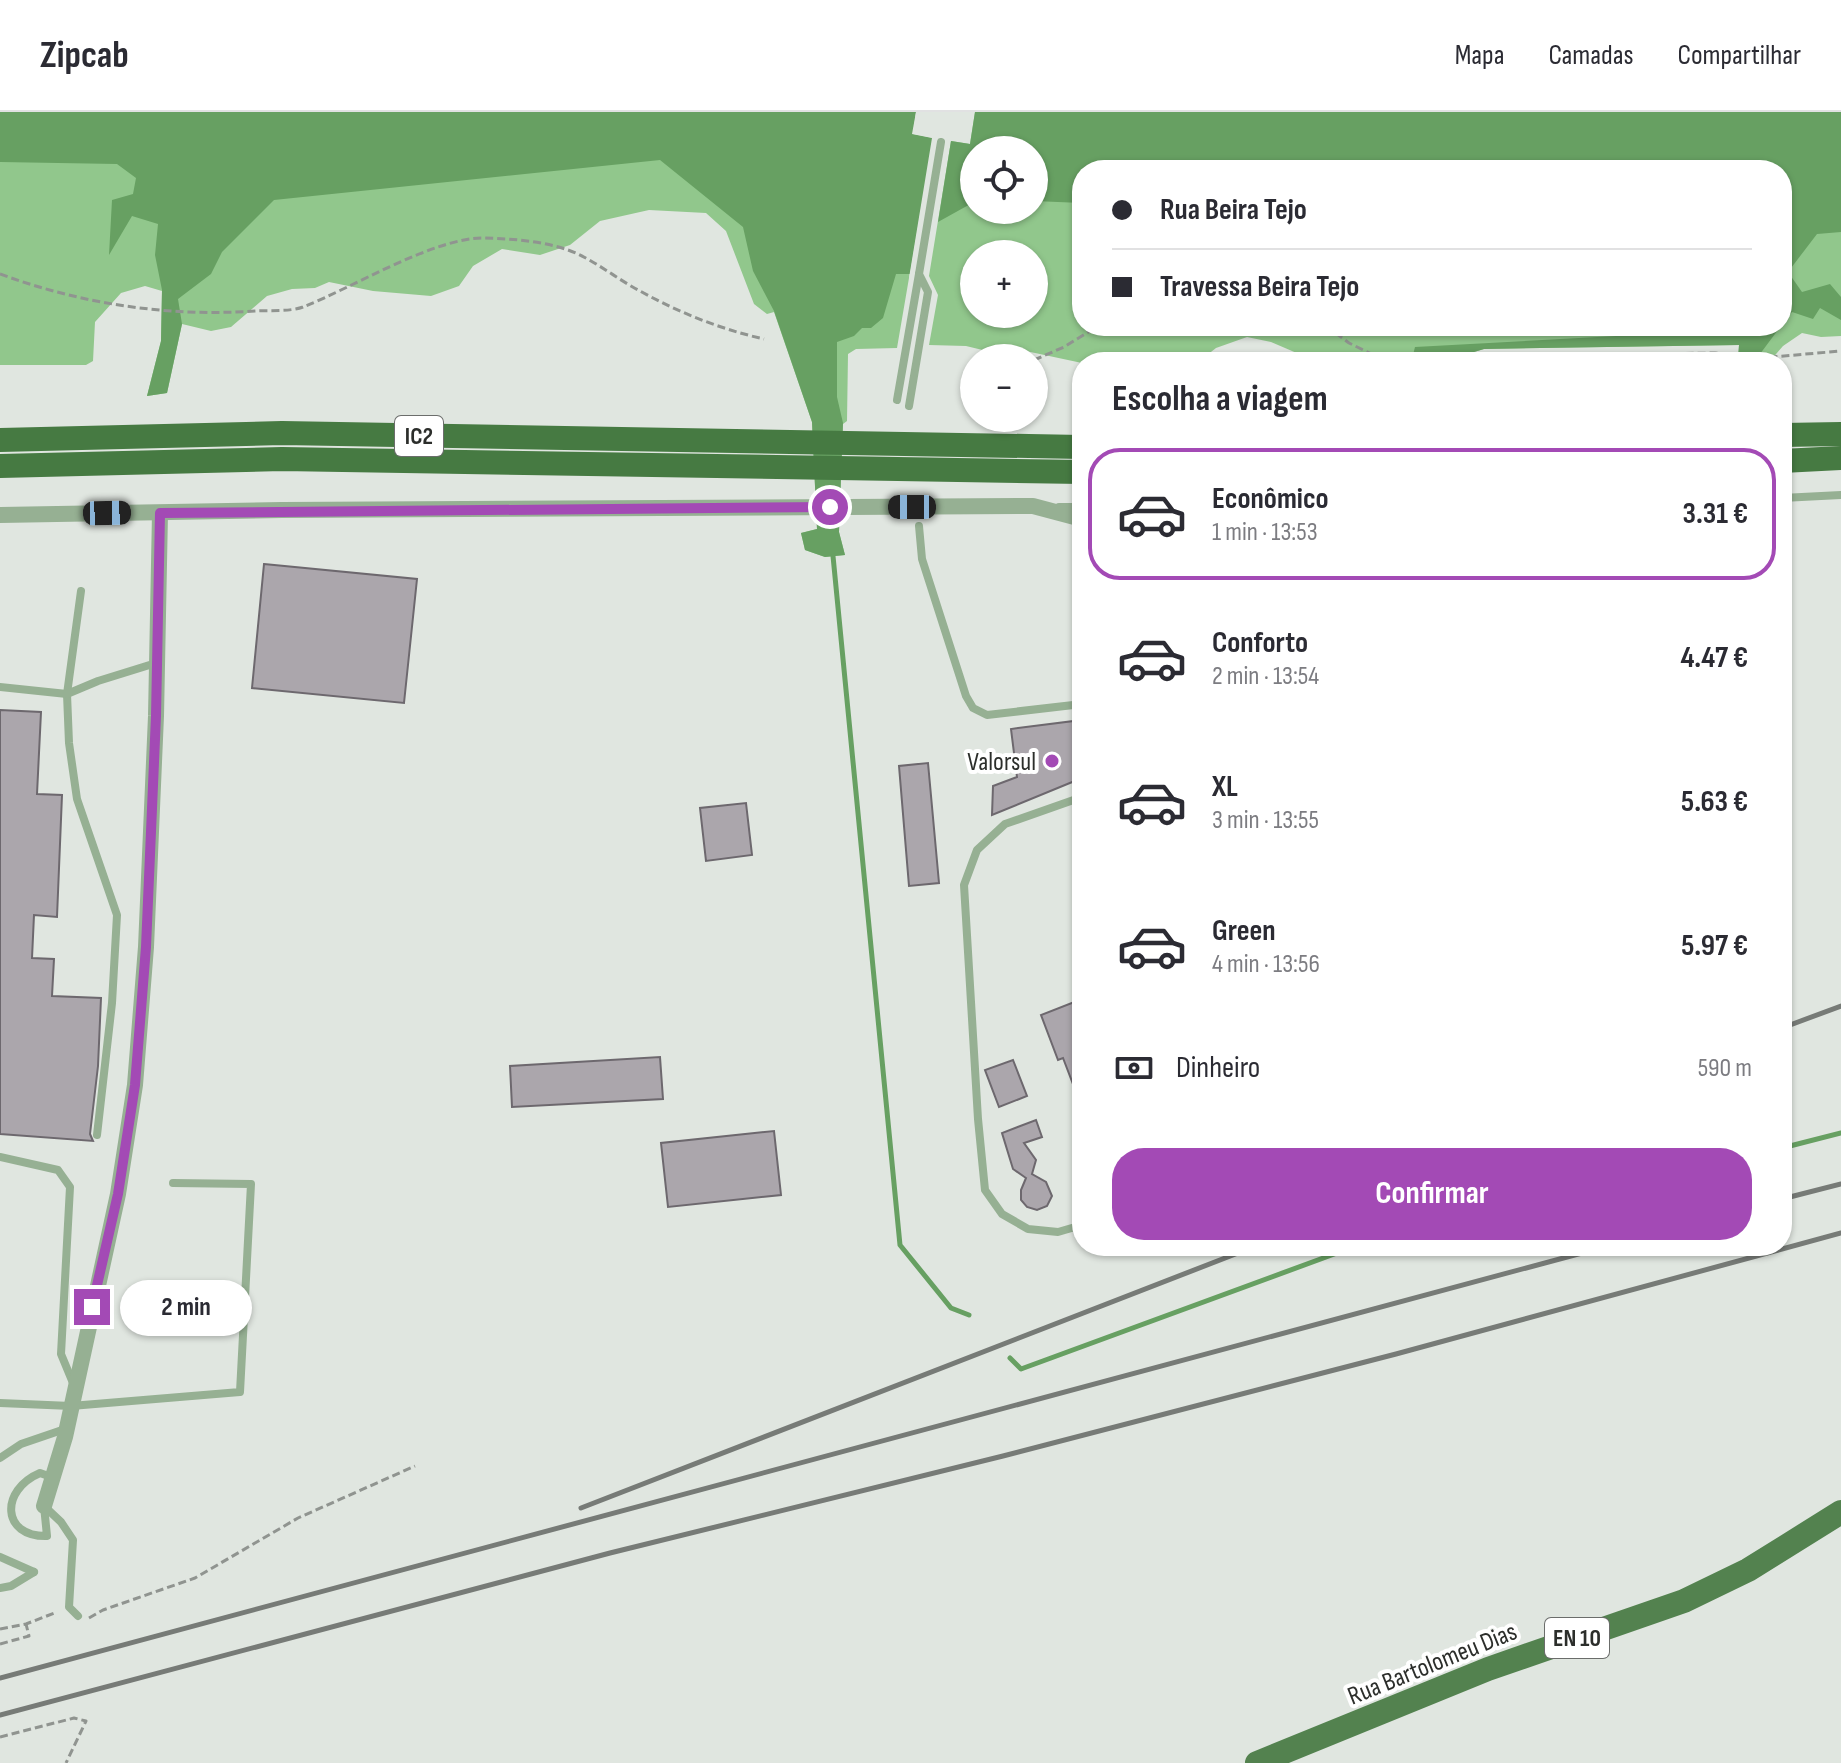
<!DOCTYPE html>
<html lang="pt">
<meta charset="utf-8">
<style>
:root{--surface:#fff;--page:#f2f2f3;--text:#2b2b33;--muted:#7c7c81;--line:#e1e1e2;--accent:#a34ab5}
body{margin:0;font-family:"Sofia Sans Condensed",sans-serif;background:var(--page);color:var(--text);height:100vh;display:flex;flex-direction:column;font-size:30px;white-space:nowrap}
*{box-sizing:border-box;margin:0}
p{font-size:26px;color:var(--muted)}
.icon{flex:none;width:44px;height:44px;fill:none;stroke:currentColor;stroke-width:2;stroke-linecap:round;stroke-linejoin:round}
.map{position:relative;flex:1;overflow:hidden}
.side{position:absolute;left:1072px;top:240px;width:720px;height:904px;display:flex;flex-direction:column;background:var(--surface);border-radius:32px;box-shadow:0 2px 6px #0004}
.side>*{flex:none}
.hud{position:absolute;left:1072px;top:48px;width:720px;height:176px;border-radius:32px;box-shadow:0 2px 6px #0004;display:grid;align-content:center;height:176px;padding:0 40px;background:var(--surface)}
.controls{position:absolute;left:960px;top:24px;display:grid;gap:16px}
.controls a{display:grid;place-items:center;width:88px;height:88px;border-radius:50%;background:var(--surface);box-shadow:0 2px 6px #0004;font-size:40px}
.end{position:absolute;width:36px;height:36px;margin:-18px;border:10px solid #a34ab5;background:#fff;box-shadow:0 0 0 4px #fff}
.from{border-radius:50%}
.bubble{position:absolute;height:56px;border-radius:28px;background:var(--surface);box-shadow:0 2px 6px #0004;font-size:26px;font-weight:700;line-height:56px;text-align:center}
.car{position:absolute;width:24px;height:48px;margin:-24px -12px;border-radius:10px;box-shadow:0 0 6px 2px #0007;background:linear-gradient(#222 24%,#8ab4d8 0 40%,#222 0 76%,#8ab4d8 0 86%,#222 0)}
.hud b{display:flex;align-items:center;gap:28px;height:76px;font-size:30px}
.hud b+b{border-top:2px solid var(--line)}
.hud i{width:20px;height:20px;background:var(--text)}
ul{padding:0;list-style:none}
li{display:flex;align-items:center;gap:24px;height:132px;margin:0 16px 12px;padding:0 24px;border:4px solid transparent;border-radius:32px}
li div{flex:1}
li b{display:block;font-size:30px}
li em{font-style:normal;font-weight:700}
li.active{border-color:var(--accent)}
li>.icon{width:72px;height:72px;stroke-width:1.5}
h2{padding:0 40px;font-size:36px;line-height:96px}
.pay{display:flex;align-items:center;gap:20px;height:88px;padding:0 40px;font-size:30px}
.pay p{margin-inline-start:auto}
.primary-button{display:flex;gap:16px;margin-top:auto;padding:16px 40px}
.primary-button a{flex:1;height:92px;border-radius:32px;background:var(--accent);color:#fff;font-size:32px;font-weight:700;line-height:92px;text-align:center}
header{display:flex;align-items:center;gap:48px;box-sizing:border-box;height:112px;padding:0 40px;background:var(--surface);border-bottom:2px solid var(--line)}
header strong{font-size:38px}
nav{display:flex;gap:44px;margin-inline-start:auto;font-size:28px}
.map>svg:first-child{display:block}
.green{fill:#91c78c;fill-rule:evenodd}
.water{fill:#67a062}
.pier{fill:#e0e6e0}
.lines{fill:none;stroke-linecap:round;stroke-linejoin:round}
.stream{stroke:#67a062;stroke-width:5}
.building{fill:#aba6ac;stroke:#6d686e;stroke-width:2}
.path{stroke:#909490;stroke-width:3;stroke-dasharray:8 4;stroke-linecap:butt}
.service{stroke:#96b093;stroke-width:8}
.minor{stroke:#96b093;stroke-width:16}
.primary{stroke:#53824f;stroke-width:24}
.trunk{stroke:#467a42;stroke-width:24}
.rail{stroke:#777b77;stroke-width:5}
.route{stroke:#a34ab5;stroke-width:10}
.poi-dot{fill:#a34ab5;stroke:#fff;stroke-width:3}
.labels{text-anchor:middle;stroke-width:8;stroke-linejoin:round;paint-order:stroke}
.shield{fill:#fff;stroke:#6b6d6b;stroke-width:2}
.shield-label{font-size:24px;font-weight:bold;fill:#2c2e2b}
.poi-label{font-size:26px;fill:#2c2e2b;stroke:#fff;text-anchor:end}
.street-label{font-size:26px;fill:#2c2e2b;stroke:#fff}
</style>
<header>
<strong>Zipcab</strong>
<nav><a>Mapa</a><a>Camadas</a><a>Compartilhar</a></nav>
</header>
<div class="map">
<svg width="1841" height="1651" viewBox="0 0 1841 1651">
<rect width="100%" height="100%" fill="#e0e6e0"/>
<g class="green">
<polygon points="0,0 900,0 915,6 913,22 933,26 897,236 856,237 848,242 847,309 843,312 839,420 845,443 825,445 805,438 801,421 817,417 812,310 774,200 767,202 754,192 726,119 706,101 649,98 600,109 570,133 540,143 502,137 473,154 459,174 431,184 373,179 329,170 315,176 292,177 267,184 231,215 211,219 182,212 167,281 147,284 161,229 162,179 145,174 121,181 95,210 93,249 86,253 0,253"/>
<path d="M975,0H1361L1841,31V224L1821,225L1802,221L1783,234L1769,250H1741L1738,247L1739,233L1484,237L1454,246L1453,250L1325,247L1299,242L1271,230L1247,225L1216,236L1202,247L1177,242L1161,250L1082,251L1021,238L995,241L966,234L929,233L938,183L929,164L951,29L970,32ZM974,38H1034V98H974ZM1082,58H1782V214H1082ZM974,142H1034V202H974Z"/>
</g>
<g class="water">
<polygon points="0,0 916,0 913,22 933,26 910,162 896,162 883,206 871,216 862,216 854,224 837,230 837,285 843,311 839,420 845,443 825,445 805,438 801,421 817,417 812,310 774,199 753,159 743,115 660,48 274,88 222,140 211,162 178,187 182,212 167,281 147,284 161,229 162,178 155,143 158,112 132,104 109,143 112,88 133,82 136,66 117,52 0,50"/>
<polygon points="975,0 1841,0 1841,120 1817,122 1788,160 1802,180 1830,172 1841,185 1841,208 1820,196 1813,207 1792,200 1782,213 1782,58 1082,58 1082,91 1034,89 1034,38 974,38 974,90 938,110 951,29 970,32"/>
<polygon points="1708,214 1781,214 1754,250 1741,250 1738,247 1739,233 1484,237 1454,246 1432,243 1422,250 1413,243 1415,235 1689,220"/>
</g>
<polygon class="pier" points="916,0 920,0 917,19 934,22 937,26 914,162 909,166 932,26 912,22"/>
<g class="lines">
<g class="stream">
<polyline points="833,444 900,1133 951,1196 969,1203"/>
<polyline points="1782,1036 1841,1021"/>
<polyline points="1010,1246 1021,1257 1356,1134"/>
</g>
</g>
<g class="building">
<polygon points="264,452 417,467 404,591 252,576"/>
<polygon points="0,598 41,600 37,682 62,683 57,805 34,803 32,846 54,847 52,884 101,886 98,954 90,1022 93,1029 0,1022"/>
<polygon points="1082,608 1082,666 992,703 993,674 1017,665 1011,617"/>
<polygon points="928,651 939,771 909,774 899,654"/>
<polygon points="746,691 752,743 706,749 700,696"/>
<polygon points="1082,887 1082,993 1081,993 1063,946 1058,948 1041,903"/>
<polygon points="660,945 663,987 512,995 510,954"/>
<polygon points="1013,948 1027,984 999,995 985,958"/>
<polygon points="1036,1008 1042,1025 1024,1031 1036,1048 1032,1062 1046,1070 1052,1084 1047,1094 1037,1098 1027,1095 1021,1088 1021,1078 1026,1066 1013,1057 1002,1021"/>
<polygon points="774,1019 781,1083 668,1095 661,1031"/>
</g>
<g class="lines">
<g class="path">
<path d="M0,162C82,192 167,205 255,199C270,198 289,200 303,195C352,176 433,126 483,126C515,127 549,129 578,142C599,152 619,168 640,179C680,201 720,217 764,227"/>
<polyline points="1326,214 1349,231 1388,250"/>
<polyline points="1034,248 1064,235 1098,214"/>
<polyline points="1506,250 1567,243 1715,241 1772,245 1841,239"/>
<polyline points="89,1506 103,1498 195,1466 298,1406 415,1354"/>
<polyline points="0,1517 26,1512 57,1500"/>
<polyline points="0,1532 29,1524 26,1512"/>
<polyline points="0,1625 74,1606 86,1609 66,1651"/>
</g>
<g class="service">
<polyline points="897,288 919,162"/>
<polyline points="909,294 928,180 919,162 941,30"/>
<polyline points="1782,386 1841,383"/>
<polyline points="1059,395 1082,395"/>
<polyline points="919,414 922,447 966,584 973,596 987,603 1082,592"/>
<polyline points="81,479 67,582 69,631 77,687 117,803 112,891 97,1023"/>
<polyline points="0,575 67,582 98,569 156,551"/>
<polyline points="1082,685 1005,712 977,738 964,773 978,1007 985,1078 1002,1102 1028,1117 1058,1120 1082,1113"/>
<polyline points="0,1045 58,1058 70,1075 61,1242 73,1271"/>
<polyline points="0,1291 71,1294 240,1280 251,1072 173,1071"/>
<polyline points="0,1346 21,1332 65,1317"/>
<path d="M44,1394L47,1424C1,1425 0,1378 40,1361L54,1366"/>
<polyline points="44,1394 61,1410 73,1428 69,1495 78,1504"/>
<polyline points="0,1445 34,1460"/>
<polyline points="0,1476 11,1474 34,1460"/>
</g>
<g class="minor">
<polyline points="0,403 282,398 1033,394 1082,407"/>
<polyline points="44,1394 65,1325 118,1082 135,973 146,835 156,604 160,401"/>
</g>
<polyline class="primary" points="1257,1651 1488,1557 1684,1489 1748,1458 1841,1400"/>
<g class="trunk">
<polyline points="1782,323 1841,322"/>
<polyline points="0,328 282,321 1082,335"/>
<polyline points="1782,349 1841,346"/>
<polyline points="0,354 282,347 1082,360"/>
</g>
<g class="rail">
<polyline points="1782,916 1841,894"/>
<polyline points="1782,1087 1841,1072"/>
<polyline points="581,1396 1256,1134"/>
<polyline points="0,1566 1608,1134"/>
<polyline points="0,1603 610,1441 1003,1344 1396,1242 1841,1121"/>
</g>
</g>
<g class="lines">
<polyline class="route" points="92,1195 118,1082 135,973 146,835 156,604 160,401 830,395"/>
</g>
<circle class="poi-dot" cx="1052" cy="649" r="8"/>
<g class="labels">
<g class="shield">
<rect x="395" y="304" width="48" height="40" rx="6"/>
<rect x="1545" y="1506" width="64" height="40" rx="6"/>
</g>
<g class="shield-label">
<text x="419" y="332">IC2</text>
<text x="1577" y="1534">EN 10</text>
</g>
<g class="poi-label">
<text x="1036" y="658">Valorsul</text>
</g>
<g class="street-label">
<text transform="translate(1432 1551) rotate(-22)" y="9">Rua Bartolomeu Dias</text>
</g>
</g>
</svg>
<div class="controls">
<a><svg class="icon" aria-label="locate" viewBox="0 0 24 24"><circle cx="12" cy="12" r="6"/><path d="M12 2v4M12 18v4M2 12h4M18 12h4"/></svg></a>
<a>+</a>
<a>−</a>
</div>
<i class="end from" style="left:830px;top:395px"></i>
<i class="end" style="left:92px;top:1195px"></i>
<div class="bubble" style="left:120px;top:1168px;width:132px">2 min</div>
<i class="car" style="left:912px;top:395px;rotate:270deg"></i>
<i class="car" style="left:107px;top:401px;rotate:89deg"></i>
<div class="hud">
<b><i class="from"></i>Rua Beira Tejo</b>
<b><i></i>Travessa Beira Tejo</b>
</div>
<section class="side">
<h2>Escolha a viagem</h2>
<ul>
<li class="active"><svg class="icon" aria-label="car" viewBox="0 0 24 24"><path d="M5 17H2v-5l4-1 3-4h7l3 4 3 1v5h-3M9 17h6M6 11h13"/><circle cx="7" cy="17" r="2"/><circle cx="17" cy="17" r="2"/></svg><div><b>Econômico</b><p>1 min · 13:53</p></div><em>3.31 €</em></li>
<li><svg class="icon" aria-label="car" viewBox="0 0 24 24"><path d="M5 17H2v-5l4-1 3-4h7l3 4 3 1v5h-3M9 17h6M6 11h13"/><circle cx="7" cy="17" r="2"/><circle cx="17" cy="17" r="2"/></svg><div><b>Conforto</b><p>2 min · 13:54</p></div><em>4.47 €</em></li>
<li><svg class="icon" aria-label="car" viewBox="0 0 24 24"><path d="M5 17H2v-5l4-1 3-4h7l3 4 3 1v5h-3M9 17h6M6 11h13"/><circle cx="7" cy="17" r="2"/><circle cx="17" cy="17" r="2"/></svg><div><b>XL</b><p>3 min · 13:55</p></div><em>5.63 €</em></li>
<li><svg class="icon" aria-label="car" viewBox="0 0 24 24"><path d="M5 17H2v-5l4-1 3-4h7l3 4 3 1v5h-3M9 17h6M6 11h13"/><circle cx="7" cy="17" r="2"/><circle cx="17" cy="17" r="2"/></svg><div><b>Green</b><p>4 min · 13:56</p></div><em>5.97 €</em></li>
</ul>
<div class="pay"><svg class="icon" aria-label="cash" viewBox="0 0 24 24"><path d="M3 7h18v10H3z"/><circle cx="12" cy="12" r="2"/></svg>Dinheiro<p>590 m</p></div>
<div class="primary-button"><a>Confirmar</a></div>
</section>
</div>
